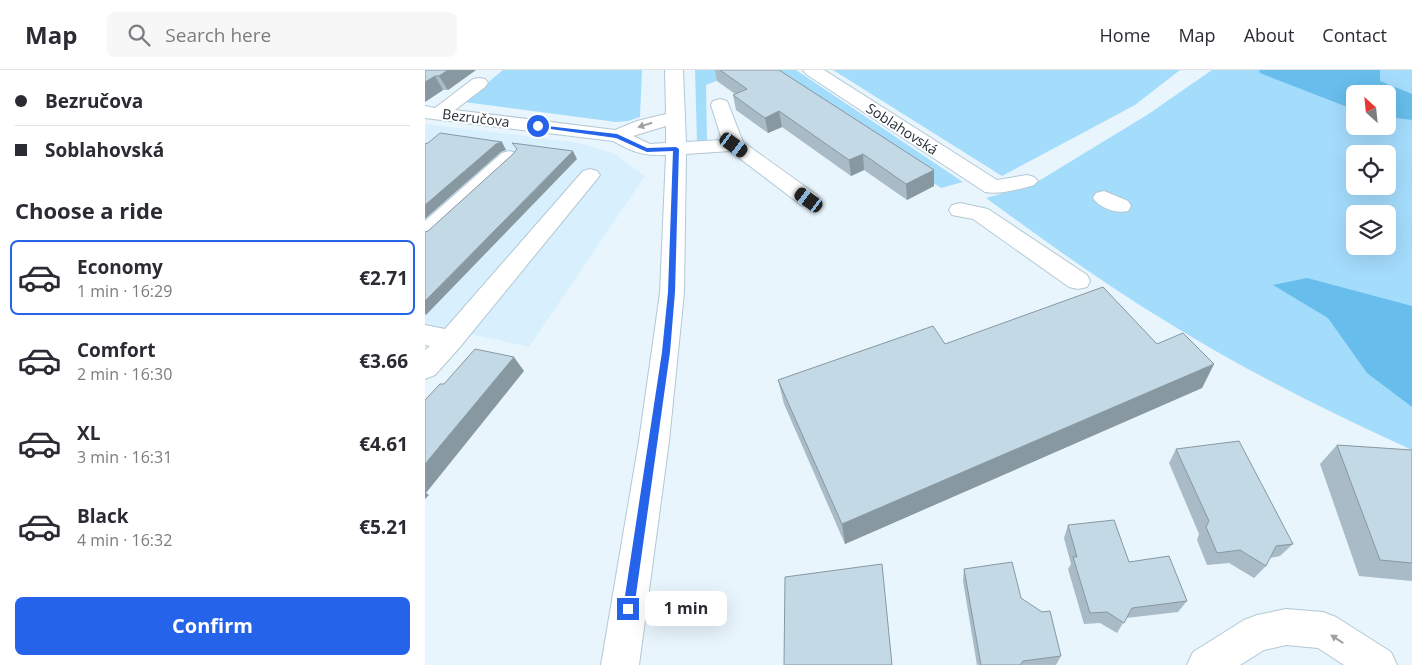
<!DOCTYPE html>
<meta charset="utf-8">
<style>
:root{--surface:#fff;--page:#f7f7f7;--text:#2b2b33;--muted:#7c7c81;--line:#e1e1e2;--accent:#2563eb}
body{margin:0;font-family:"Open Sans",sans-serif;background:var(--page);color:var(--text);height:100vh;display:flex;flex-direction:column;font-size:19px;white-space:nowrap}
*{box-sizing:border-box;margin:0}
p{font-size:16px;color:var(--muted)}
.icon{flex:none;width:28px;height:28px;fill:none;stroke:currentColor;stroke-width:2;stroke-linecap:round;stroke-linejoin:round}
.map{position:relative;flex:1;overflow:hidden}
.panel{display:flex;flex-direction:column;background:var(--surface);width:425px}
.panel>*{flex:none}
.banner{display:grid;align-content:center;height:110px;padding:0 15px;background:var(--surface)}
.needle{width:32px;rotate:333deg}
.fabs{position:absolute;left:921px;top:15px;display:grid;gap:10px}
.fabs a{display:grid;place-items:center;width:50px;height:50px;border-radius:8px;background:var(--surface);box-shadow:0 5px 20px #0002;font-size:25px}
.end{position:absolute;width:22px;height:22px;margin:-11px;border:6px solid #2563eb;background:#fff;box-shadow:0 0 0 2px #fff}
.from{border-radius:50%}
.bubble{position:absolute;height:35px;border-radius:8px;background:var(--surface);box-shadow:0 5px 20px #0002;font-size:16px;font-weight:700;line-height:35px;text-align:center}
.car{position:absolute;width:15px;height:30px;margin:-15px -8px;border-radius:6px;box-shadow:0 0 4px 1px #0007;background:linear-gradient(#222 24%,#8ab4d8 0 40%,#222 0 76%,#8ab4d8 0 86%,#222 0)}
.banner b{display:flex;align-items:center;gap:18px;height:48px;font-size:19px}
.banner b+b{border-top:1px solid var(--line)}
.banner i{width:12px;height:12px;background:var(--text)}
ul{padding:0;list-style:none}
li{display:flex;align-items:center;gap:15px;height:75px;margin:0 10px 8px;padding:0 5px;border:2px solid transparent;border-radius:8px}
li div{flex:1}
li b{display:block;font-size:19px}
li em{font-style:normal;font-weight:700}
li.on{border-color:var(--accent)}
li>.icon{width:45px;height:45px;stroke-width:1.5}
h2{padding:0 15px;font-size:22px;line-height:60px}
.action{display:flex;gap:10px;margin-top:auto;padding:10px 15px}
.action a{flex:1;height:58px;border-radius:8px;background:var(--accent);color:#fff;font-size:20px;font-weight:700;line-height:58px;text-align:center}
header{display:flex;align-items:center;gap:30px;box-sizing:border-box;height:70px;padding:0 25px;background:var(--surface);border-bottom:1px solid var(--line)}
header strong{font-size:24px}
nav{display:flex;gap:28px;margin-inline-start:auto;font-size:18px}
.search{width:350px;height:45px;background:var(--page);display:flex;align-items:center;gap:12px;box-sizing:border-box;padding:0 18px;border-radius:8px;color:var(--muted);font-size:19px}
main{display:flex;flex:1;min-height:0}
.map>svg:first-child{display:block}
.built{fill:#d8f0fe}
.green{fill:#a4dcfc;fill-rule:evenodd}
.forest{fill:#67bdeb}
.lines{fill:none;stroke-linecap:round;stroke-linejoin:round}
.minor-casing{stroke:#b2c8d4;stroke-width:2}
.minor{fill:#fff;fill-rule:evenodd}
.wall{fill:#a8bbc6}
.shaded-wall{fill:#8898a1}
.building{fill:#c3d9e6;stroke:#8898a1}
.oneway{fill:#9da1a3}
.route{fill:#2563eb}
.labels{text-anchor:middle;stroke-width:4;stroke-linejoin:round;paint-order:stroke}
.far-street-label{font-size:14px;fill:#262e33;stroke:#fff}
</style>
<header>
<strong>Map</strong>
<div class="search"><svg class="icon" aria-label="search" viewBox="0 0 24 24"><circle cx="10" cy="10" r="6"/><path d="M15 15l6 6"/></svg>Search here</div>
<nav><a>Home</a><a>Map</a><a>About</a><a>Contact</a></nav>
</header>
<main>
<section class="panel">
<div class="banner">
<b><i class="from"></i>Bezručova</b>
<b><i></i>Soblahovská</b>
</div>
<h2>Choose a ride</h2>
<ul>
<li class="on"><svg class="icon" aria-label="car" viewBox="0 0 24 24"><path d="M5 17H2v-5l4-1 3-4h7l3 4 3 1v5h-3M9 17h6M6 11h13"/><circle cx="7" cy="17" r="2"/><circle cx="17" cy="17" r="2"/></svg><div><b>Economy</b><p>1 min · 16:29</p></div><em>€2.71</em></li>
<li><svg class="icon" aria-label="car" viewBox="0 0 24 24"><path d="M5 17H2v-5l4-1 3-4h7l3 4 3 1v5h-3M9 17h6M6 11h13"/><circle cx="7" cy="17" r="2"/><circle cx="17" cy="17" r="2"/></svg><div><b>Comfort</b><p>2 min · 16:30</p></div><em>€3.66</em></li>
<li><svg class="icon" aria-label="car" viewBox="0 0 24 24"><path d="M5 17H2v-5l4-1 3-4h7l3 4 3 1v5h-3M9 17h6M6 11h13"/><circle cx="7" cy="17" r="2"/><circle cx="17" cy="17" r="2"/></svg><div><b>XL</b><p>3 min · 16:31</p></div><em>€4.61</em></li>
<li><svg class="icon" aria-label="car" viewBox="0 0 24 24"><path d="M5 17H2v-5l4-1 3-4h7l3 4 3 1v5h-3M9 17h6M6 11h13"/><circle cx="7" cy="17" r="2"/><circle cx="17" cy="17" r="2"/></svg><div><b>Black</b><p>4 min · 16:32</p></div><em>€5.21</em></li>
</ul>
<div class="action"><a>Confirm</a></div>
</section>
<div class="map">
<svg width="987" height="595" viewBox="0 0 987 595">
<rect width="100%" height="100%" fill="#e8f5fd"/>
<polygon class="built" points="0,54 149,72 189,83 220,106 104,277 0,254"/>
<g class="green">
<polygon points="78,0 217,0 215,47 203,51 191,52 39,32"/>
<polygon points="270,0 303,0 309,4 281,15 282,71 272,72"/>
<polygon points="337,0 371,0 538,112 516,118"/>
<polygon points="408,0 755,0 710,35 577,106"/>
<path d="M787,0H987V380C904,342 819,300 742,252C679,214 620,171 561,128L607,115L722,45ZM930,24H962V56H930ZM930,84H962V116H930ZM930,144H962V176H930Z"/>
</g>
<g class="forest">
<polygon points="834,0 955,0 955,11 987,24 987,50 963,47 962,24 930,24 930,40 835,3"/>
<polygon points="882,208 987,236 987,337 942,303 903,248 848,215"/>
</g>
<g class="lines">
<defs>
<g id="minor">
<path d="M240,0H258L261,72L297,70L286,35L288,31L295,29L302,31L318,72L392,125L395,130L392,135L384,137L376,135L305,81L261,84L259,223L244,371L214,595H176L214,371L235,223L241,85C216,86 209,82 188,71L0,48V36L10,38L48,9L54,8L60,9L63,13L60,17L30,40L190,60L212,51L241,44ZM241,56V73L225,74L208,66Z"/>
<path d="M378,0H399L572,110L602,105L609,107L613,111L609,115C595,119 575,125 560,122L381,4Z"/>
<polygon points="84,81 91,83 94,87 91,91 8,168 0,170 0,151 77,83"/>
<polygon points="165,99 172,101 175,105 172,109 35,277 10,305 0,309 0,280 5,276 0,275 0,255 20,259 158,101"/>
<path d="M679,121L703,131L706,136L703,141C691,144 675,138 668,128L671,123Z"/>
<polygon points="535,133 563,139 662,205 665,211 662,217 653,219 644,217 548,149 527,145 524,140 527,135"/>
<polygon points="861,539 898,542 911,547 966,582 972,595 919,595 893,578 861,575 839,580 815,595 762,595 768,582 819,550 832,545"/>
</g>
</defs>
<use href="#minor" class="minor-casing"/>
<use href="#minor" class="minor"/>
</g>
<g class="wall">
<polygon points="0,0 51,0 23,20 18,20 0,32"/>
<polygon points="290,0 354,0 509,100 509,116 482,130 439,100 426,106 357,57 343,63 311,40 308,25 310,24 292,11"/>
<polygon points="520,274 732,274 789,294 777,318 420,474 359,334 353,310"/>
<polygon points="912,375 987,380 987,511 934,506 895,394"/>
<polygon points="751,379 868,474 855,486 845,488 841,496 829,508 804,493 782,495 772,470 774,464 744,393"/>
<polygon points="643,455 704,492 762,531 753,542 701,548 692,563 675,553 659,554 643,499 646,494 639,468"/>
<polygon points="539,499 596,528 636,586 631,595 552,595 538,511"/>
</g>
<g class="shaded-wall">
<polygon points="23,0 51,0 23,20 14,6"/>
<polygon points="10,6 18,20 0,32 0,12"/>
<polygon points="354,41 357,57 343,63 340,48"/>
<polygon points="77,72 81,80 76,82 0,149 0,135 71,74"/>
<polygon points="148,81 152,89 1,245 0,244 0,231"/>
<polygon points="438,84 439,100 426,106 424,90"/>
<polygon points="509,100 509,116 482,130 481,114"/>
<polygon points="89,287 99,301 1,423 4,425 0,429 0,394"/>
<polygon points="789,294 777,318 420,474 417,454"/>
</g>
<g class="building">
<polygon points="0,0 23,0 14,6 10,6 0,12"/>
<polygon points="295,0 354,0 509,100 481,114 438,84 424,90 354,41 340,48 308,25 322,19"/>
<polygon points="15,63 77,72 71,74 0,135 0,74 3,73"/>
<polygon points="87,73 148,81 0,231 0,162 3,161 88,84 92,79"/>
<polygon points="678,217 732,274 758,263 789,294 417,454 353,310 508,256 520,274"/>
<polygon points="50,279 89,287 0,394 0,330 15,314 19,314"/>
<polygon points="814,371 868,474 851,476 841,496 815,480 792,483 781,457 784,451 751,379"/>
<polygon points="912,375 987,380 987,493 955,490"/>
<polygon points="689,450 704,492 744,486 762,531 707,538 699,553 682,542 665,543 648,487 652,487 643,455"/>
<polygon points="587,492 596,528 617,542 625,541 636,586 598,591 595,595 556,595 539,499"/>
<polygon points="457,494 467,595 359,595 360,507"/>
</g>
<defs><path id="oneway-solid" d="M-6-.8H1V-3.2L6.5 0L1 3.2V.8H-6Z" transform="scale(1.25)"/></defs>
<g class="oneway">
<use href="#oneway-solid" transform="translate(220 55) rotate(163)"/>
<use href="#oneway-solid" transform="translate(912 569) rotate(-147)"/>
</g>
<polygon class="route" points="113,55 192,64 222,78 251,77 254,79 250,222 245,282 209,539 207,543 203,544 200,543 198,539 237,282 243,222 248,81 222,82 191,68 111,57"/>
<g class="labels">
<g class="far-street-label">
<text transform="translate(51 48) rotate(7)" y="5">Bezručova</text>
<text transform="translate(477 59) rotate(33)" y="5">Soblahovská</text>
</g>
</g>
</svg>
<div class="fabs">
<a><svg class="needle" viewBox="-14 -14 28 28"><path d="M0-13l5 13h-10z" fill="#e53935"/><path d="M0 13l5-13h-10z" fill="#7c7c81"/></svg></a>
<a><svg class="icon" aria-label="locate" viewBox="0 0 24 24"><circle cx="12" cy="12" r="6"/><path d="M12 2v4M12 18v4M2 12h4M18 12h4"/></svg></a>
<a><svg class="icon" aria-label="layers" viewBox="0 0 24 24"><path d="M12 4l9 5-9 5-9-5zM3 14l9 5 9-5"/></svg></a>
</div>
<i class="end from" style="left:113px;top:56px"></i>
<i class="end" style="left:203px;top:539px"></i>
<div class="bubble" style="left:220px;top:521px;width:82px">1 min</div>
<i class="car" style="left:309px;top:75px;rotate:126deg"></i>
<i class="car" style="left:384px;top:130px;rotate:306deg"></i>
</div>
</main>
